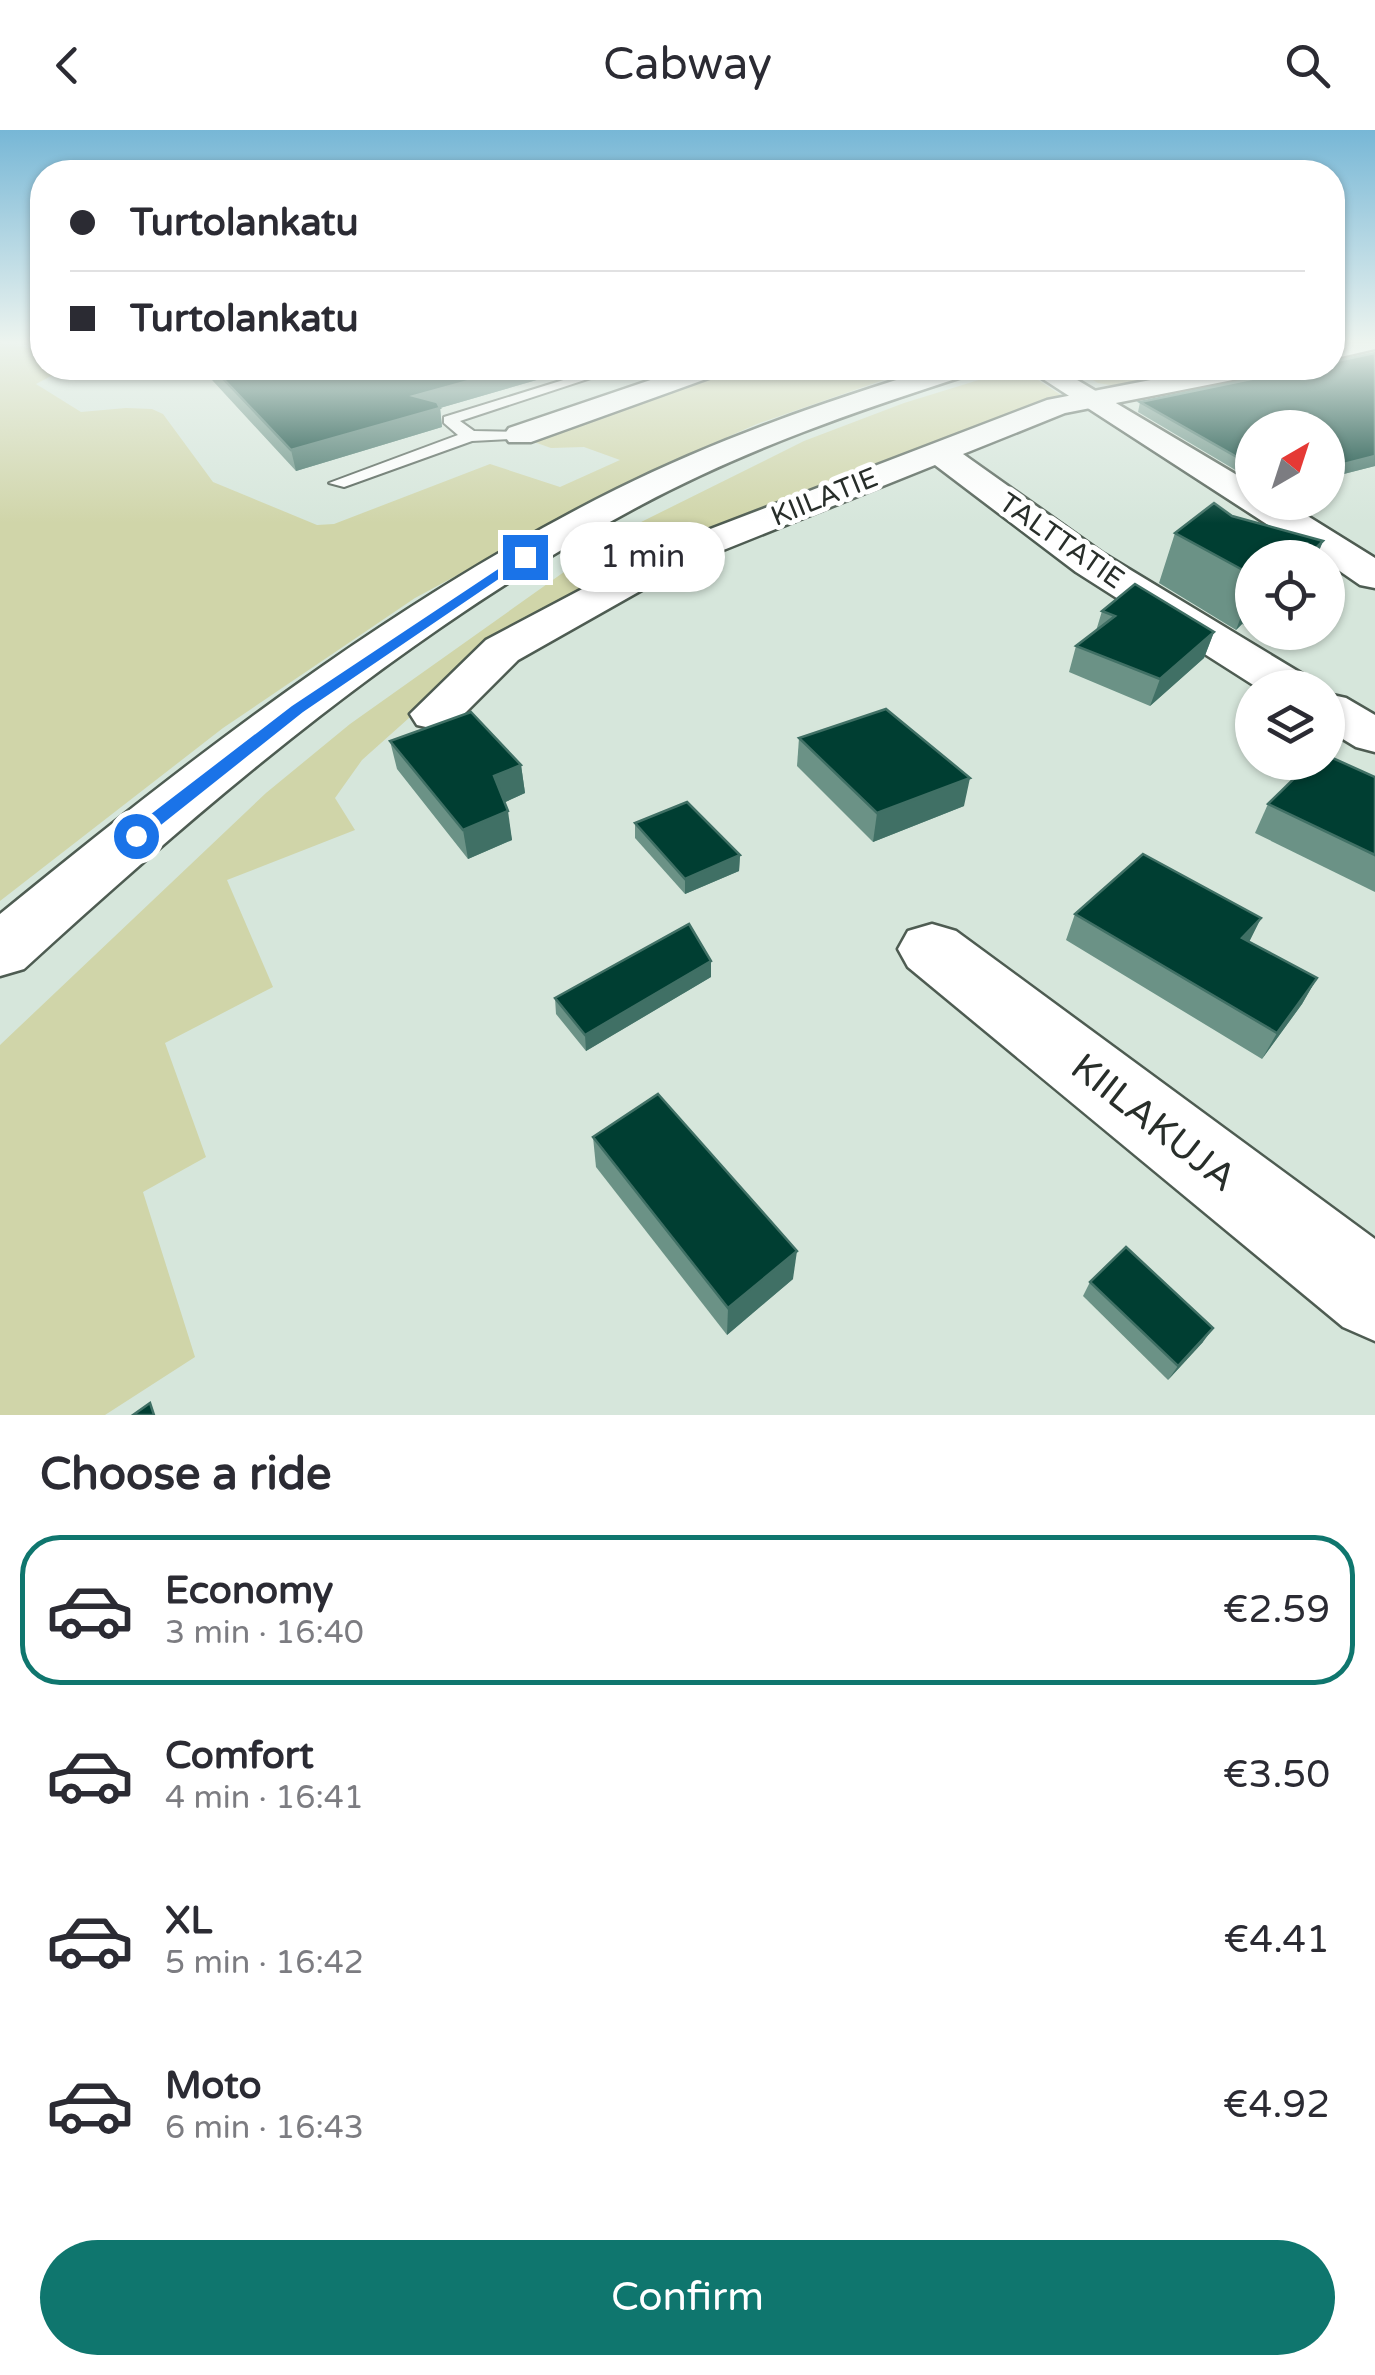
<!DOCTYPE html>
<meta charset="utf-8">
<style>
:root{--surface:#fff;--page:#f2f2f3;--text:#2b2b33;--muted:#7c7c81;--line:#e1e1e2;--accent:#0f766e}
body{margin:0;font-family:"Varela Round",sans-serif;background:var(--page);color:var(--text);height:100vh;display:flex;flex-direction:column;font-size:38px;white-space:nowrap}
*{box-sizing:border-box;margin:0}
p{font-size:32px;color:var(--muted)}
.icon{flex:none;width:55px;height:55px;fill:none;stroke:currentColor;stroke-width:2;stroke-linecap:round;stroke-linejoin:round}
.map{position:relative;height:1285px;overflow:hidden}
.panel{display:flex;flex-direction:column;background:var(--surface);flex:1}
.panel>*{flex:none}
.banner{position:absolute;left:30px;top:30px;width:1315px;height:220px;border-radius:40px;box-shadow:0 2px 8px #0004;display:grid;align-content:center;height:220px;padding:0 40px;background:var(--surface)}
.needle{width:65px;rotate:39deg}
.controls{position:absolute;left:1235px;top:280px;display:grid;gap:20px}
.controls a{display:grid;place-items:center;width:110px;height:110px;border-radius:50%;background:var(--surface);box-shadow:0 2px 8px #0004;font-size:50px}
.end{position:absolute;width:45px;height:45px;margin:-22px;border:12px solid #1a73e8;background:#fff;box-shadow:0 0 0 5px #fff}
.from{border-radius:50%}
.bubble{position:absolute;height:70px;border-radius:35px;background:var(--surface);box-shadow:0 2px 8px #0004;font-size:32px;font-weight:600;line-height:70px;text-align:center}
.banner b{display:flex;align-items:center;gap:35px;height:95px;font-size:38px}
.banner b+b{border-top:2px solid var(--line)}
.banner i{width:25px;height:25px;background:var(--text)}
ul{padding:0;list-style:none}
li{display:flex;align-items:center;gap:30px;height:150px;margin:0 20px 15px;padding:0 20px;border:5px solid transparent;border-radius:40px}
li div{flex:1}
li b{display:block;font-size:38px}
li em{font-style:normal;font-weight:600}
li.on{border-color:var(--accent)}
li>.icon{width:90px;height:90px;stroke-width:1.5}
h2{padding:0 40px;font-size:45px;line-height:120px}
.button{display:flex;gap:20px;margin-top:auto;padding:20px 40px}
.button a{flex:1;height:115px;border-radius:60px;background:var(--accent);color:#fff;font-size:40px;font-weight:600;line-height:115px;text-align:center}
header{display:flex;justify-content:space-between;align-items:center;height:130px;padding:0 40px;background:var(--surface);font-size:45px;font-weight:600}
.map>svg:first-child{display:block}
.green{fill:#d0d5a9}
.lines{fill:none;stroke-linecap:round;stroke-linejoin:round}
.lane-casing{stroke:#4e5c52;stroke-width:4}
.street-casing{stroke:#4e5c52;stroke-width:5}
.secondary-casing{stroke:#4e5c52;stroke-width:5}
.lane{fill:#fff;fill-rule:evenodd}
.street{fill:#fff;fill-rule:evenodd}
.secondary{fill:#fff;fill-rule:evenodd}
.wall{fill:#6b9286}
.shaded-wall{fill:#407065}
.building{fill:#003e32;stroke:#407065;stroke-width:2.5}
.route{fill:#1a73e8}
.labels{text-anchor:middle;stroke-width:10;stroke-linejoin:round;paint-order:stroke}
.far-street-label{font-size:28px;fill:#282e2a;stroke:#fff}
.near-street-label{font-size:38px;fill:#282e2a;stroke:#fff}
</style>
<header><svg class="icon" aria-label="back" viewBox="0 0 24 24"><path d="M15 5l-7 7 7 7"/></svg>Cabway<svg class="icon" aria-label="search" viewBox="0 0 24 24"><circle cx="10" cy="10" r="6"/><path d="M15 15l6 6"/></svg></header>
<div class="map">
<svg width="1375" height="1285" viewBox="0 0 1375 1285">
<rect width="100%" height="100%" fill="#d6e6db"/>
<g class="green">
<polygon points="0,213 42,220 42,238 66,238 36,254 81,282 126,278 152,279 163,284 213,352 317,395 334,394 490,334 560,357 620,330 584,317 551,318 506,302 693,238 918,238 757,294 650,341 415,468 223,598 0,771"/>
<polygon points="1072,238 1223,238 1126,258 1098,253"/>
<polygon points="1014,243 1035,248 1064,267 663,422 428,571 362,630 335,668 355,700 227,750 273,857 165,913 206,1027 143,1062 195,1227 105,1285 0,1285 0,915 266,663 350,594 619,403 804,311 904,273 995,245"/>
</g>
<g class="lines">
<defs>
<polygon id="lane" points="602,238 621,238 460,291 474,301 526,302 526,308 472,311 344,357 329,353 458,305 444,293 444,287"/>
<g id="street">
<polygon points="1332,213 1375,213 1375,219 1332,229"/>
<polygon points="686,238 724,238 720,244 531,312 509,312 504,305 509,298"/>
<polygon points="1213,238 1266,238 1253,246 1065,283 963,324 1104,424 1309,548 1316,558 1258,558 1076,442 935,335 686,435 518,530 453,595 435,599 417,595 410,584 486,510 658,419 1047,270"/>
<polygon points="1328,564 1346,568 1375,585 1375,622 1356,617 1328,600"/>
<polygon points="932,794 956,801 1375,1109 1375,1211 1343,1197 908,837 898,819 908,801"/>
</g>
<g id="secondary">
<path d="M935,238H975L971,244C858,280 746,319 641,375C413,496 213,666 24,839L0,846V784C192,627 394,470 617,359C719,308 827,271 935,238Z"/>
<polygon points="1026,238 1057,238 1252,354 1252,372 1285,372 1375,428 1375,458 1360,455 1328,433 1328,428 1319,428"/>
</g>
</defs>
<use href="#lane" class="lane-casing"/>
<use href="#street" class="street-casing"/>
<use href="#secondary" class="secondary-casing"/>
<use href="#lane" class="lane"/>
<use href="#street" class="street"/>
<use href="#secondary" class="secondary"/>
</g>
<g class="wall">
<polygon points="1375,223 1375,336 1328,348 1328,298 1252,298 1252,346 1247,347 1138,282 1140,272"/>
<polygon points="201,238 578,238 440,278 442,297 296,341"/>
<polygon points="1232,386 1323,411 1316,428 1252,428 1252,498 1242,494 1236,500 1159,453 1175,403"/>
<polygon points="1102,481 1214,502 1204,528 1150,576 1069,542 1076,516 1096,501"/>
<polygon points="799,608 964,676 873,712 797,636"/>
<polygon points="390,611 521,635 525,663 505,672 512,710 468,729 397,639"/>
<polygon points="1375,647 1375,762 1255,703 1268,674"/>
<polygon points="635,693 740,725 739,741 685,764 635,708"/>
<polygon points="1075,784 1261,788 1249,812 1317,848 1302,874 1262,929 1066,810"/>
<polygon points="711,847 586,921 556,884 555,868"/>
<polygon points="593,1007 793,1149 727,1205 596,1037"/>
<polygon points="1090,1152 1203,1212 1168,1250 1083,1166"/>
</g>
<g class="shaded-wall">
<polygon points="516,238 578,238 440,278 442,297 296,341 291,320 414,266"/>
<polygon points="1375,326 1375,336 1328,348 1328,338"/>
<polygon points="1323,411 1316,428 1306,428"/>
<polygon points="1252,457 1252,467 1242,494 1236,500"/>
<polygon points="1214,502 1204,528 1150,576 1160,549"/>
<polygon points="521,635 525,663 499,675 494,646"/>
<polygon points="970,648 964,676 873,712 877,683"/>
<polygon points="508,681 512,710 468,729 463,700"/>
<polygon points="740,725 739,741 685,764 685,749"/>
<polygon points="1261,788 1248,814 1242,808"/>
<polygon points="711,831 711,847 586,921 585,905"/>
<polygon points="1317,848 1302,874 1262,929 1277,903"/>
<polygon points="797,1121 793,1149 727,1205 728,1178"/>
<polygon points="1213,1198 1203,1212 1168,1250 1178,1236"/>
</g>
<g class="building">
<polygon points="1375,223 1375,326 1328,338 1328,298 1252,298 1252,335 1251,335 1140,272 1305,238 1332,238 1332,232"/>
<polygon points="213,238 516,238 414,266 437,272 440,278 291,320"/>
<polygon points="1214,373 1232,386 1323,411 1306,428 1252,428 1252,445 1175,403"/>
<polygon points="1135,454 1214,502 1160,549 1076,516 1115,486 1102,481"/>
<polygon points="886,579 970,648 877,683 799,608"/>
<polygon points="471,582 521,635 494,646 508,681 463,700 390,611"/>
<polygon points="1328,626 1375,647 1375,725 1268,674 1311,632 1328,632"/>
<polygon points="687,672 740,725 685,749 635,693"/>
<polygon points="1143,724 1261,788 1242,808 1317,848 1277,903 1075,784"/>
<polygon points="689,794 711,831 585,905 555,868"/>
<polygon points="658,964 797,1121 728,1178 593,1007"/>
<polygon points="1126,1117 1213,1198 1178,1236 1090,1152"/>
<polygon points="150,1273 154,1285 133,1285"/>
</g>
<linearGradient id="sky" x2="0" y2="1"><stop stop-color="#77b7d6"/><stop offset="0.54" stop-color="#edf4ef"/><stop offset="1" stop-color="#edf4ef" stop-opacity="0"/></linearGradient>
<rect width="1375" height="393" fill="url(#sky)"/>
<polygon class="route" points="521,424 531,427 303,582 142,710 129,710 129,701 292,576"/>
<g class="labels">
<g class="far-street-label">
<text transform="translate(824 366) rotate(-22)" y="10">KIILATIE</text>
<text transform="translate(1062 410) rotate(35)" y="10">TALTTATIE</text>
</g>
<g class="near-street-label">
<text transform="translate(1154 992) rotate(38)" y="13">KIILAKUJA</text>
</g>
</g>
</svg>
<div class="controls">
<a><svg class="needle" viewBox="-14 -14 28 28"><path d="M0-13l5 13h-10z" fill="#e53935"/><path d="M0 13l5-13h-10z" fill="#7c7c81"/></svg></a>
<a><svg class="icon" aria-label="locate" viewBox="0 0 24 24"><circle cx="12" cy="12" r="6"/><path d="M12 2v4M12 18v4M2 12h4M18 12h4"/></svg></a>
<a><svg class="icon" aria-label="layers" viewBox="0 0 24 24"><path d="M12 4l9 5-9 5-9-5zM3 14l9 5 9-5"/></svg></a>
</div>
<i class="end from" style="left:136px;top:706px"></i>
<i class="end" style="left:525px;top:427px"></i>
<div class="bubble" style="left:560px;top:392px;width:165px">1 min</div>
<div class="banner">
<b><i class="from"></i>Turtolankatu</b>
<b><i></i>Turtolankatu</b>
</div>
</div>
<section class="panel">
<h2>Choose a ride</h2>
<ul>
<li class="on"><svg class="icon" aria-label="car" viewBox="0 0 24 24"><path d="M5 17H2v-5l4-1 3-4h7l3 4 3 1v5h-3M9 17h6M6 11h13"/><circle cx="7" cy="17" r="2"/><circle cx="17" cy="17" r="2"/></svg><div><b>Economy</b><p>3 min · 16:40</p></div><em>€2.59</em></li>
<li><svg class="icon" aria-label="car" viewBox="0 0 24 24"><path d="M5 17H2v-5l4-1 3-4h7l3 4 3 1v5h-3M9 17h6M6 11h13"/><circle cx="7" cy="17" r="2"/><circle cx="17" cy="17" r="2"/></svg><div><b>Comfort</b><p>4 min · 16:41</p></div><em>€3.50</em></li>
<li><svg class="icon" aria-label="car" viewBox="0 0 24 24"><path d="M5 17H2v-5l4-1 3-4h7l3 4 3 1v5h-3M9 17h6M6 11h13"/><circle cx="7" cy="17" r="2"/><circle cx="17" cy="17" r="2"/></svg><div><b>XL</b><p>5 min · 16:42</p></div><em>€4.41</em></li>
<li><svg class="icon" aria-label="car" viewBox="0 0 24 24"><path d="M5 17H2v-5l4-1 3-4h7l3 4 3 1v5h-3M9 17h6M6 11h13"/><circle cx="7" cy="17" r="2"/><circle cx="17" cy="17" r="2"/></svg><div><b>Moto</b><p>6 min · 16:43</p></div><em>€4.92</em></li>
</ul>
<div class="button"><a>Confirm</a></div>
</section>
